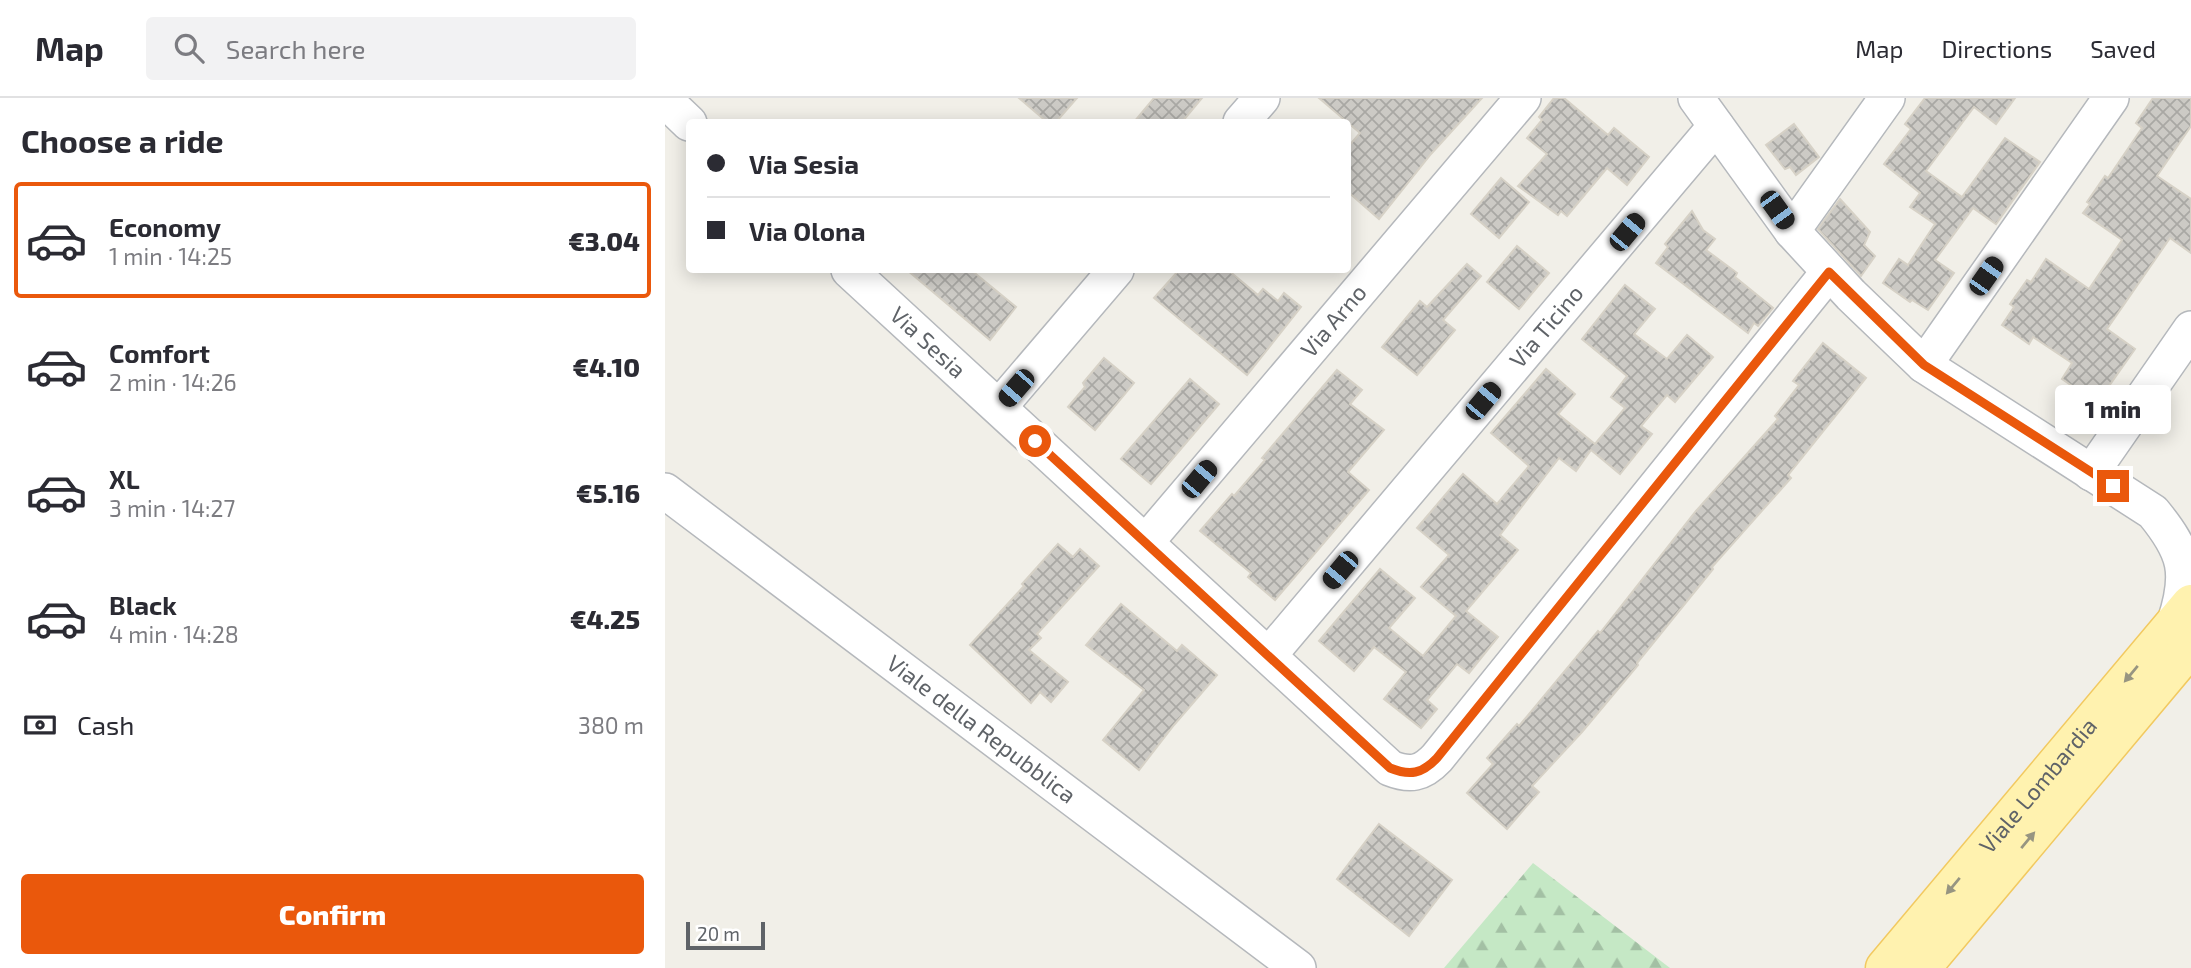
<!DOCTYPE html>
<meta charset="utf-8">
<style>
:root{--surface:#fff;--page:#f2f2f3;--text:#2b2b33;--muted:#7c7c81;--line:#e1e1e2;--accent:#ea580c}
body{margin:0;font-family:"Exo 2",sans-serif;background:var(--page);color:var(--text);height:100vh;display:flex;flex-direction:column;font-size:26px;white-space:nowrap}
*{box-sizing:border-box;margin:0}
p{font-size:23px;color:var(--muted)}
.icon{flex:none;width:38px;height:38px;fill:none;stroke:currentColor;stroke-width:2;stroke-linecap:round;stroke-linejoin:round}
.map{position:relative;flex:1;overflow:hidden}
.panel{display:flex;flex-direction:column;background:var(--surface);width:665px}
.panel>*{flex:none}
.banner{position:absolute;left:21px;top:21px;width:665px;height:154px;border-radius:7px;box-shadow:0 4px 18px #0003;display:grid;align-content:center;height:154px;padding:0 21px;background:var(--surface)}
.scale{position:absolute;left:21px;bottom:18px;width:79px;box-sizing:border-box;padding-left:7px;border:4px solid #5f6368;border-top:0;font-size:19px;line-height:24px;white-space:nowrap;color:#5f6368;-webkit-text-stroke:5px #fff;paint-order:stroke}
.end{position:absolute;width:32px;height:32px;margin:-16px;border:9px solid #ea580c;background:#fff;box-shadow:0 0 0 4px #fff}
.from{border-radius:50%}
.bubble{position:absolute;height:49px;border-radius:7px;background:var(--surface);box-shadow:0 4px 18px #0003;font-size:23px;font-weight:800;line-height:49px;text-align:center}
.car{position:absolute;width:21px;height:42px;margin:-21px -10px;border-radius:9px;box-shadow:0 0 5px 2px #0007;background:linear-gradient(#222 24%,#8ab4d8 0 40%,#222 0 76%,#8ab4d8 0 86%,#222 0)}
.banner b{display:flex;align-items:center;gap:24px;height:66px;font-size:26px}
.banner b+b{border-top:2px solid var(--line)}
.banner i{width:18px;height:18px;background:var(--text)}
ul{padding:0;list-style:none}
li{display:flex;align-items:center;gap:21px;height:116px;margin:0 14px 10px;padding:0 7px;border:4px solid transparent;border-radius:7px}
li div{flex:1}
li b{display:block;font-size:26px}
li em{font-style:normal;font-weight:800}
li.current{border-color:var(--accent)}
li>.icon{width:63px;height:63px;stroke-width:1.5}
h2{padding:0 21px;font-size:32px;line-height:84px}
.pay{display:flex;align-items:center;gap:18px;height:77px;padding:0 21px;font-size:26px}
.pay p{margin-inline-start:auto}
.button{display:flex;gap:14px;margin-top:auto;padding:14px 21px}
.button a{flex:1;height:80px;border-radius:7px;background:var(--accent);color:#fff;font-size:28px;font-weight:800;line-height:80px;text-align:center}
header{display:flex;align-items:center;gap:42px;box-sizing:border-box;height:98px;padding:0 35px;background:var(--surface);border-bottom:2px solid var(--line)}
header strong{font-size:33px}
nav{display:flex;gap:38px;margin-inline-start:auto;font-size:24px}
.search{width:490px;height:63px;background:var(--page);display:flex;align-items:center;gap:18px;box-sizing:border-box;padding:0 24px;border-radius:7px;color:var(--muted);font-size:26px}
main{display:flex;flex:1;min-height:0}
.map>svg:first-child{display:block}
.forest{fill:url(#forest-firs)}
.building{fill:url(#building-cross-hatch);stroke:#d6d1c6;stroke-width:2}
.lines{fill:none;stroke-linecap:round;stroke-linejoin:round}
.minor-casing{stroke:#b5b8bc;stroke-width:38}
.major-casing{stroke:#f2c960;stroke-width:41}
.minor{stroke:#fff;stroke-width:35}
.major{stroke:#fff2af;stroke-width:38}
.oneway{fill:#979581}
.route{stroke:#ea580c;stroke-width:9}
.labels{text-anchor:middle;stroke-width:5;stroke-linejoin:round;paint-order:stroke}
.street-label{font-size:23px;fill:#5f6368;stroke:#fff}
</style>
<header>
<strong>Map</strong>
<div class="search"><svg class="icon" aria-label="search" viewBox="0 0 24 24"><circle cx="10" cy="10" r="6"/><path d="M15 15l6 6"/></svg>Search here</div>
<nav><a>Map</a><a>Directions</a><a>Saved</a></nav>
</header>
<main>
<section class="panel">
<h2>Choose a ride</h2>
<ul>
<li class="current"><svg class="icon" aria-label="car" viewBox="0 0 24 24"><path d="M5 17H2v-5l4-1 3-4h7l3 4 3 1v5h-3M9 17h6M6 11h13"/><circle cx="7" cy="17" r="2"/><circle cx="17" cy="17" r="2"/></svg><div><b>Economy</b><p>1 min · 14:25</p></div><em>€3.04</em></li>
<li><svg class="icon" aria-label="car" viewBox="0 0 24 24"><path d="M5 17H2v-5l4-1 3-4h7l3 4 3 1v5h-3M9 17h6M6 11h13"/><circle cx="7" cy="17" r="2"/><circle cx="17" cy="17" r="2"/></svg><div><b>Comfort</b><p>2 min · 14:26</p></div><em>€4.10</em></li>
<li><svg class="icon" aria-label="car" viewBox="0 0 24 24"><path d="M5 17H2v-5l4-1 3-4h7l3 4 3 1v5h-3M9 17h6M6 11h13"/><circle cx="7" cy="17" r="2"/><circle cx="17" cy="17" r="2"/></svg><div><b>XL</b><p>3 min · 14:27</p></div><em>€5.16</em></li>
<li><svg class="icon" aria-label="car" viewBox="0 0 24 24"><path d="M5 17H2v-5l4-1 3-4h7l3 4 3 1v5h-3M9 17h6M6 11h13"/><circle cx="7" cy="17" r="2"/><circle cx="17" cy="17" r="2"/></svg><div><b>Black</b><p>4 min · 14:28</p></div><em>€4.25</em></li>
</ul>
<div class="pay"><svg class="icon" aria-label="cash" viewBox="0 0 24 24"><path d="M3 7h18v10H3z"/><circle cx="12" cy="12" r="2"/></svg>Cash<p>380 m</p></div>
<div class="button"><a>Confirm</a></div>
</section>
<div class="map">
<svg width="1526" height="870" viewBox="0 0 1526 870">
<defs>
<pattern id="forest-firs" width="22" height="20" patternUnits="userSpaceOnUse" patternTransform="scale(1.75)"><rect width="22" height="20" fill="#c5e8c5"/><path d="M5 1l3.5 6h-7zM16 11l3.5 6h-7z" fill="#a3c0a4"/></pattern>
<pattern id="building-cross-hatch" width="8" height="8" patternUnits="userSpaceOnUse" patternTransform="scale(1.75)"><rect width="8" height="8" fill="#cccac5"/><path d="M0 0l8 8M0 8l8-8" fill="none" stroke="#a9a8a4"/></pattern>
</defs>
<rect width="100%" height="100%" fill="#f1efe8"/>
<polygon class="forest" points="868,765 1005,870 779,870"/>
<g class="building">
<polygon points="354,0 412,0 391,24 382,24"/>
<polygon points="489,0 537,0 517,24 469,24"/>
<polygon points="654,0 817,0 766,56 714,121 682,93 682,50 695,35"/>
<polygon points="889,0 899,0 943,37 949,30 984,59 962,87 942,70 902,118 896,113 893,117 853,88 882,56 862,40 877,22 874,19"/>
<polygon points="1260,0 1350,0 1331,26 1309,9 1261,73 1297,99 1340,40 1375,64 1331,126 1308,110 1270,162 1289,175 1263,212 1247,202 1245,204 1218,185 1234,161 1243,167 1270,126 1245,109 1255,95 1219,66 1246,31 1240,26"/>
<polygon points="1488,0 1526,0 1526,28 1492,78 1526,101 1526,155 1505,140 1442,231 1470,251 1432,305 1397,281 1407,265 1368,239 1364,246 1337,227 1349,209 1345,206 1362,182 1366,184 1381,161 1424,191 1457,142 1418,115 1425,106 1422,104 1440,78 1443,80 1477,30 1471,25"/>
<polygon points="1129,26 1154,59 1131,77 1125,69 1120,71 1101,47"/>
<polygon points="836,80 864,104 834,140 806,116"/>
<polygon points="1175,101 1205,134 1199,147 1210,158 1196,178 1153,131"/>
<polygon points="1027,113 1038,132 1050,141 1041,152 1072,175 1070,179 1108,210 1093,228 1089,225 1083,235 991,165 1003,149 1000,146"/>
<polygon points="852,148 884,175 854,211 822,184"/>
<polygon points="802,166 816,178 778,222 790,232 752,277 717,249 755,203 762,209"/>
<polygon points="242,172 306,172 351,209 325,242"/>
<polygon points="514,172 563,172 593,197 598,191 613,203 619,195 636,209 582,277 489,200"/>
<polygon points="960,187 990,211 969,236 1002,261 1022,237 1048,259 1010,304 1002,297 976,328 987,336 955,376 926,352 911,373 894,360 835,437 853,452 801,513 833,539 804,575 792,566 762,602 772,611 756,630 719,601 741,574 709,549 689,573 654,543 715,471 750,500 724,530 758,558 791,518 756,489 784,457 752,430 798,376 832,406 864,368 826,335 881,271 910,296 893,316 930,346 960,310 946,299 962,278 917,241"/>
<polygon points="1158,245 1201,280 1123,377 1126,380 1047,469 1048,471 972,565 973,567 917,634 867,688 874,694 842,731 802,695 828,666 822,660 852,626 854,628 933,533 935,535 1031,413 1113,321 1110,318 1134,287 1128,283"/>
<polygon points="439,260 469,285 430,332 403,309 420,289 418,285"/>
<polygon points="672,272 697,292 685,306 719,332 683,374 704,392 610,502 583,479 586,475 535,433 567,396 569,398 600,362 597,360"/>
<polygon points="525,281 554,306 486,386 456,361"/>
<polygon points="393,446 408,459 415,451 434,468 372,536 376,540 364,552 403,584 386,604 375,594 366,605 305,547 359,488 357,486"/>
<polygon points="456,506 512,553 517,547 552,577 509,627 474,672 438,642 479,592 421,547"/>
<polygon points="714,726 787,782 744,838 672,781"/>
</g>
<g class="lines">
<defs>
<g id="minor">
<path d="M1031,0L1127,133L1186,197L1259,267L1488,414C1521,454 1526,475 1510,524"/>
<polyline points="0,2 24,25"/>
<polyline points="576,24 597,0"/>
<polyline points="1127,133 1222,0"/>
<path id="s1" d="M184,172L725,670C745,678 757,676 772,660L1164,174"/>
<polyline points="1259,267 1446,0"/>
<polyline points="334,309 451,172"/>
<polyline points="1426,375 1526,231"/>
<path id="s2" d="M0,393L633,870"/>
<path id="s3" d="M481,444L858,0"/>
<path id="s4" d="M604,557L1051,28"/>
</g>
<g id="major">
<path id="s5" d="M1220,870L1526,506"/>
<polyline points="1256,870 1526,548"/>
</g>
</defs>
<use href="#minor" class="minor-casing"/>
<use href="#major" class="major-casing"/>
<use href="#minor" class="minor"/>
<use href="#major" class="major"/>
</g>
<defs><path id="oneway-solid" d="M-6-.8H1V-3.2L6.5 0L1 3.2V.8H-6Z" transform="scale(1.75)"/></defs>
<g class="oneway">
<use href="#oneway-solid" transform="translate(1466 576) rotate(130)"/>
<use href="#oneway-solid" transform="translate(1363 742) rotate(-50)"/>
<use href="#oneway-solid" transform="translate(1288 788) rotate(130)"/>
</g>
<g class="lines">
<path class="route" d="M370,343L725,670C745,678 757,676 772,660L1164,174L1259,267L1448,388"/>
</g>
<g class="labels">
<g class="street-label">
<text dy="8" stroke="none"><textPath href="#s3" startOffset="290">Via Arno</textPath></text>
<text dy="8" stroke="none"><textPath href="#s4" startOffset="430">Via Ticino</textPath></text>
<text dy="8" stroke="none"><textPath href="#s1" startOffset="107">Via Sesia</textPath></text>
<text dy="8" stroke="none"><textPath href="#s2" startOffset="396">Viale della Repubblica</textPath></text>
<text dy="8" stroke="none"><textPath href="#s5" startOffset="238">Viale Lombardia</textPath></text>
</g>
</g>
</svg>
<div class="scale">20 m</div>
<i class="end from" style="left:370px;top:343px"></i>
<i class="end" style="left:1448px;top:388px"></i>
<div class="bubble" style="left:1390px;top:287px;width:116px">1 min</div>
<i class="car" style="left:1112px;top:112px;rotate:144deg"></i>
<i class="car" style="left:962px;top:134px;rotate:40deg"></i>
<i class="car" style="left:1321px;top:178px;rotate:35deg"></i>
<i class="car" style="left:351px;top:290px;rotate:221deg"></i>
<i class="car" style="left:818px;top:303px;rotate:40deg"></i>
<i class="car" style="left:534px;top:381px;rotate:40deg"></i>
<i class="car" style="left:675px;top:472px;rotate:220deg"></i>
<div class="banner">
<b><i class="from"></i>Via Sesia</b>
<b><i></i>Via Olona</b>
</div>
</div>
</main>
